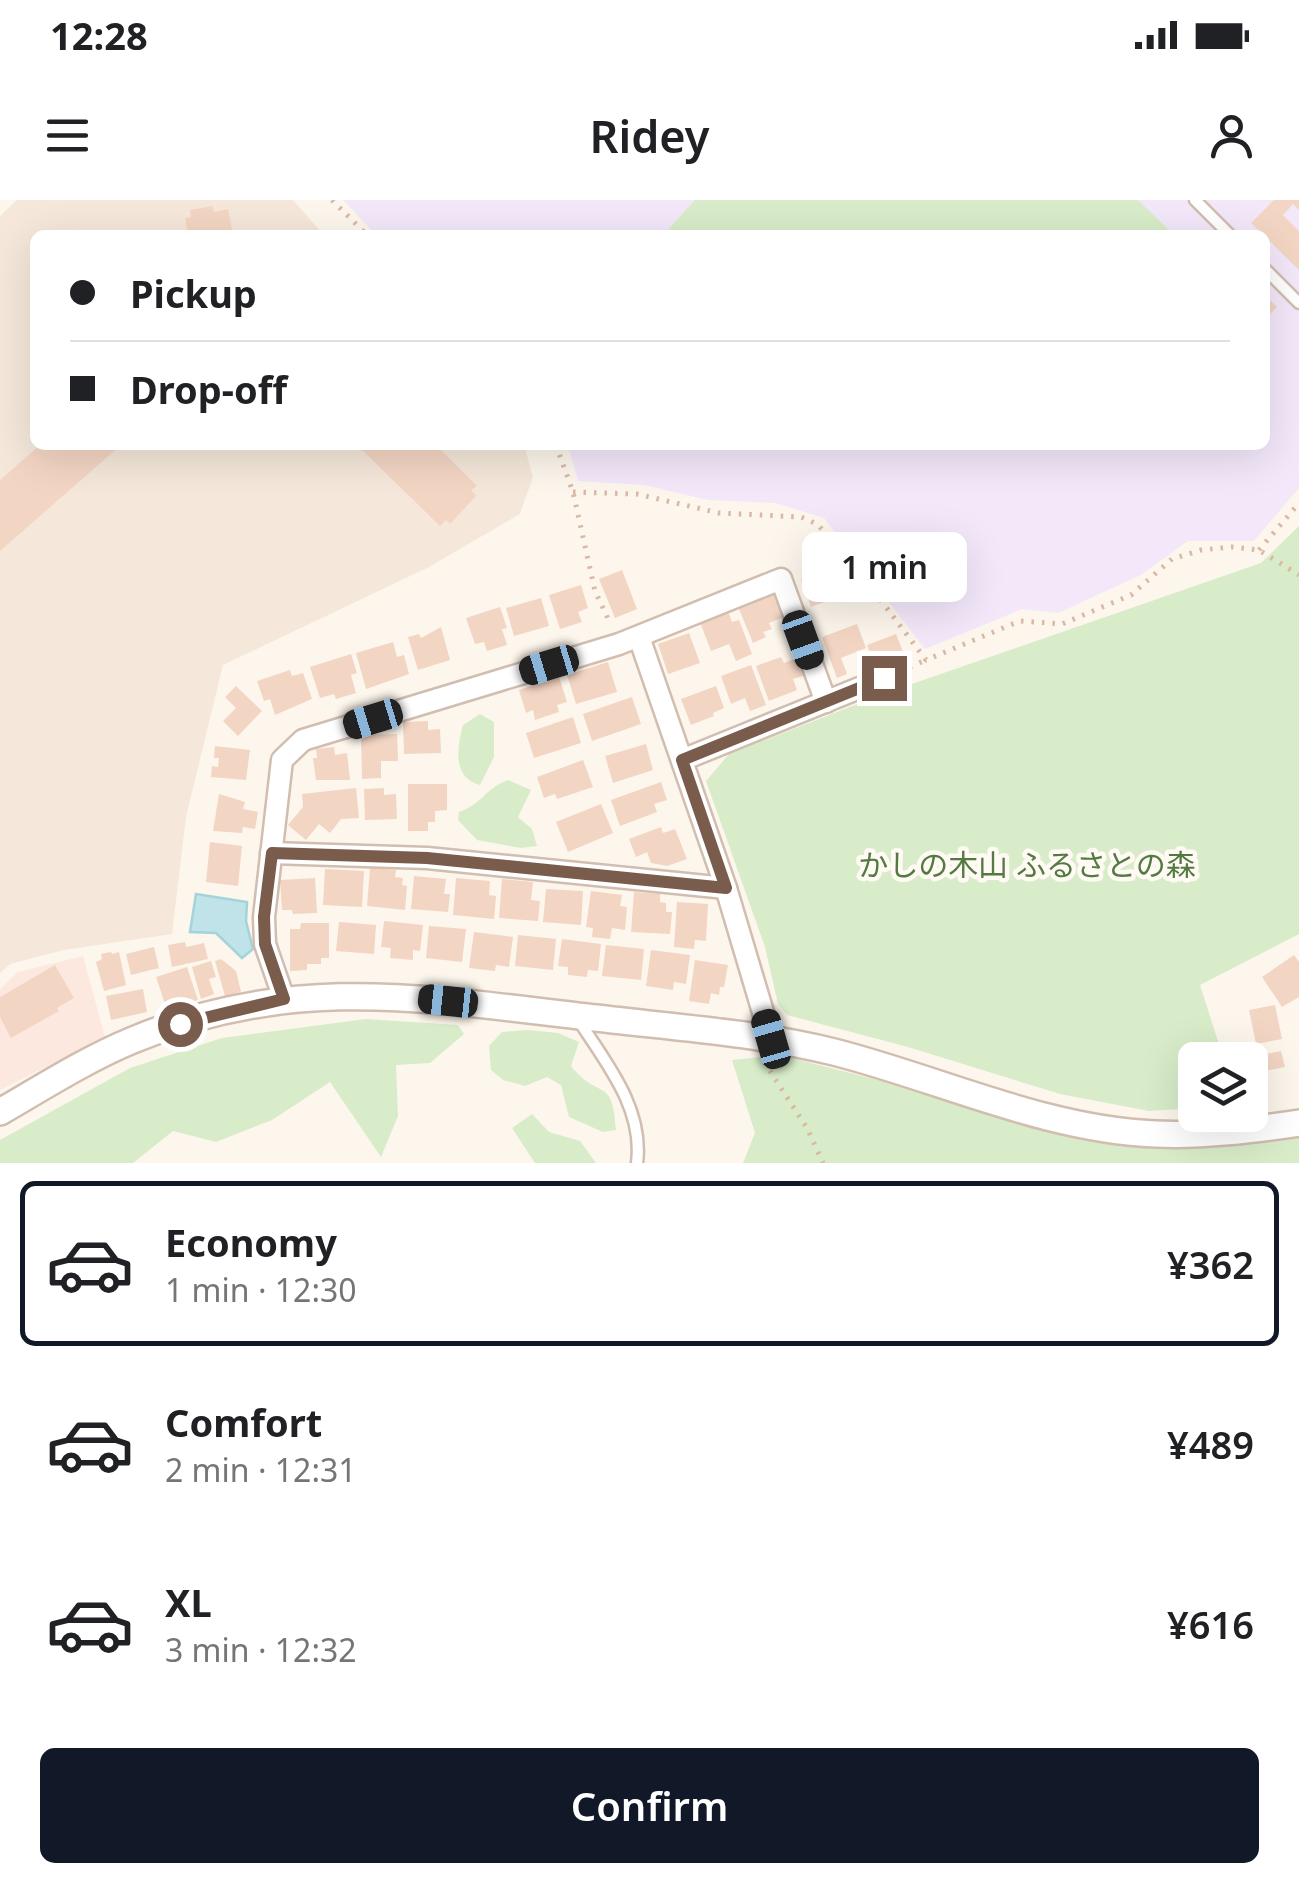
<!DOCTYPE html>
<meta charset="utf-8">
<style>
:root{--surface:#fff;--page:#f2f2f2;--text:#202124;--muted:#757577;--line:#e0e0e0;--accent:#111827}
body{margin:0;font-family:"Noto Sans","Noto Sans JP",sans-serif;background:var(--page);color:var(--text);height:100vh;display:flex;flex-direction:column;font-size:38px;white-space:nowrap}
*{box-sizing:border-box;margin:0}
p{font-size:32px;color:var(--muted)}
.icon{flex:none;width:55px;height:55px;fill:none;stroke:currentColor;stroke-width:2;stroke-linecap:round;stroke-linejoin:round}
.map{position:relative;height:963px;overflow:hidden}
.panel{display:flex;flex-direction:column;background:var(--surface);flex:1}
.panel>*{flex:none}
.banner{position:absolute;left:30px;top:30px;width:1240px;height:220px;border-radius:15px;box-shadow:0 10px 40px #0002;display:grid;align-content:center;height:220px;padding:0 40px;background:var(--surface)}
.controls{position:absolute;left:1178px;top:842px;display:grid;gap:20px}
.controls a{display:grid;place-items:center;width:90px;height:90px;border-radius:15px;background:var(--surface);box-shadow:0 10px 40px #0002;font-size:50px}
.end{position:absolute;width:45px;height:45px;margin:-22px;border:12px solid #7a5c4d;background:#fff;box-shadow:0 0 0 5px #fff}
.from{border-radius:50%}
.bubble{position:absolute;height:70px;border-radius:15px;background:var(--surface);box-shadow:0 10px 40px #0002;font-size:32px;font-weight:600;line-height:70px;text-align:center}
.car{position:absolute;width:30px;height:60px;margin:-30px -15px;border-radius:12px;box-shadow:0 0 8px 2px #0007;background:linear-gradient(#222 24%,#8ab4d8 0 40%,#222 0 76%,#8ab4d8 0 86%,#222 0)}
.banner b{display:flex;align-items:center;gap:35px;height:95px;font-size:38px}
.banner b+b{border-top:2px solid var(--line)}
.banner i{width:25px;height:25px;background:var(--text)}
ul{padding:18px 0 0;list-style:none}
li{display:flex;align-items:center;gap:30px;height:165px;margin:0 20px 15px;padding:0 20px;border:5px solid transparent;border-radius:15px}
li div{flex:1}
li b{display:block;font-size:38px}
li em{font-style:normal;font-weight:600}
li.active{border-color:var(--accent)}
li>.icon{width:90px;height:90px;stroke-width:1.5}
.action{display:flex;gap:20px;margin-top:auto;padding:20px 40px}
.action a{flex:1;height:115px;border-radius:15px;background:var(--accent);color:#fff;font-size:40px;font-weight:600;line-height:115px;text-align:center}
.status{display:flex;justify-content:space-between;align-items:center;height:70px;padding:0 50px;background:var(--surface);direction:ltr}
.status svg{height:28px;fill:currentColor}
header{display:flex;justify-content:space-between;align-items:center;height:130px;padding:0 40px;background:var(--surface);font-size:45px;font-weight:600}
.map>svg:first-child{display:block}
.residential{fill:#f5e8da}
.commercial{fill:#fde8e0}
.education{fill:#f3e8fa}
.green{fill:#d8ecc9}
.water{fill:#bfe3e8;stroke:#a5d3da;stroke-width:2.5}
.building{fill:#f3d5c3}
.lines{fill:none;stroke-linecap:round;stroke-linejoin:round}
.service-casing{stroke:#d1beb0;stroke-width:15}
.minor-casing{stroke:#d1beb0;stroke-width:25}
.tertiary-casing{stroke:#d1beb0;stroke-width:30}
.path{stroke:#d9b8a5;stroke-width:5;stroke-dasharray:2.5 8;stroke-linecap:butt}
.service{stroke:#fff;stroke-width:10}
.minor{stroke:#fff;stroke-width:20}
.tertiary{stroke:#fff;stroke-width:25}
.route{stroke:#7a5c4d;stroke-width:12}
.labels{text-anchor:middle;stroke-width:9;stroke-linejoin:round;paint-order:stroke}
.park-label{font-size:30px;fill:#537a41;stroke:#fffaf3}
</style>
<div class="status"><b>12:28</b><svg viewBox="0 0 49 12"><path d="M0 12V9h3v3zM5 12V6h3v6zM10 12V3h3v9zM15 12V0h3v12zM26 1h20v11H26zM47 4h2v5h-2z"/></svg></div>
<header><svg class="icon" aria-label="menu" viewBox="0 0 24 24"><path d="M4 6h16M4 12h16M4 18h16"/></svg>Ridey<svg class="icon" aria-label="person" viewBox="0 0 24 24"><circle cx="12" cy="8" r="4"/><path d="M4 21q1-7 8-7t8 7"/></svg></header>
<div class="map">
<svg width="1299" height="963" viewBox="0 0 1299 963">
<rect width="100%" height="100%" fill="#fdf6ec"/>
<polygon class="residential" points="17,0 293,0 324,35 35,35 35,245 524,245 533,277 520,314 429,367 223,465 186,617 172,734 64,750 10,764 0,773 0,16"/>
<polygon class="commercial" points="83,756 105,837 0,890 0,789 18,772"/>
<polygon class="education" points="343,0 1299,0 1299,288 1254,341 1188,341 1141,375 1058,413 1022,409 925,449 824,318 775,303 708,300 644,285 578,281 568,245 1265,245 1265,35 376,35"/>
<g class="green">
<polygon points="695,0 1138,0 1174,35 667,35 665,33"/>
<polygon points="1299,326 1299,734 1200,785 1224,860 1195,860 1195,908 1149,911 1060,894 908,847 787,815 778,804 765,747 706,581 729,554 883,494 1261,363"/>
<path d="M480,514L494,522V557L480,585C452,578 457,547 463,525Z"/>
<path d="M508,580L531,590L518,617L532,629L537,646L521,648L477,640L458,620L459,612C484,603 484,589 508,580Z"/>
<polygon points="366,819 458,825 464,834 430,863 396,865 398,916 381,957 330,882 272,920 216,942 173,931 133,963 0,963 0,940 130,868 222,838"/>
<path d="M528,830L558,833L579,842L571,866C600,902 612,874 616,930L603,932L569,917L561,885L547,877L525,886L503,880L491,870L489,846L502,832Z"/>
<path d="M780,855C825,867 870,877 914,890C989,913 1060,938 1138,945C1192,950 1245,944 1299,937V963H743L755,933L732,860Z"/>
<polygon points="532,914 549,932 580,941 596,963 535,963 512,928"/>
</g>
<polygon class="water" points="196,694 247,702 246,721 253,749 242,758 216,733 190,732"/>
<g class="building">
<polygon points="1274,0 1299,0 1299,10 1293,4 1283,15 1299,31 1299,70 1251,23"/>
<polygon points="212,6 214,12 228,9 233,35 188,35 185,18 191,17 190,10"/>
<polygon points="1265,95 1277,107 1265,119"/>
<polygon points="40,245 121,245 0,351 0,280"/>
<polygon points="357,245 436,245 477,286 471,290 476,296 450,324 446,320 440,326"/>
<polygon points="831,368 841,396 811,407 801,379"/>
<polygon points="622,370 637,409 615,418 599,379"/>
<polygon points="581,385 588,408 578,412 582,422 560,429 549,395"/>
<polygon points="774,394 784,417 769,423 772,429 763,432 766,437 753,443 739,409"/>
<polygon points="541,398 549,426 514,436 506,408"/>
<polygon points="500,407 507,428 502,429 507,445 487,451 484,442 475,444 466,418"/>
<polygon points="728,411 732,422 739,420 752,454 736,461 729,444 711,451 700,422"/>
<polygon points="857,424 866,448 841,458 847,474 837,478 822,437"/>
<polygon points="441,427 450,460 418,470 408,437 419,434 421,438"/>
<polygon points="689,433 700,463 668,474 658,444"/>
<polygon points="896,434 903,452 874,463 867,445"/>
<polygon points="393,442 397,457 404,455 409,474 366,489 356,453"/>
<polygon points="351,454 357,473 351,475 356,493 336,499 334,494 320,498 310,467"/>
<polygon points="781,457 784,463 799,457 806,475 793,479 797,490 769,501 756,466"/>
<polygon points="608,462 617,492 576,504 567,475"/>
<polygon points="751,465 766,505 750,511 745,498 731,504 721,476"/>
<polygon points="290,470 292,476 303,473 312,499 275,515 270,499 264,501 257,481"/>
<polygon points="559,477 567,502 557,505 559,512 535,520 533,510 526,513 519,490"/>
<polygon points="236,486 262,511 238,536 223,521 236,508 225,497"/>
<polygon points="716,486 724,508 713,513 714,516 691,525 681,499"/>
<polygon points="632,497 641,524 592,541 583,514"/>
<polygon points="573,517 581,543 534,558 526,533"/>
<polygon points="428,521 428,530 440,529 441,553 404,554 403,522"/>
<polygon points="397,534 398,561 381,561 381,578 362,579 361,535"/>
<polygon points="646,544 653,570 613,583 605,556"/>
<polygon points="215,546 250,550 246,580 211,577 212,566 218,567 219,558 214,558"/>
<polygon points="334,547 335,555 347,553 350,580 316,580 313,558 317,558 316,549"/>
<polygon points="583,560 593,587 557,599 555,594 544,598 537,577"/>
<polygon points="661,582 667,600 654,604 657,612 620,626 611,600"/>
<polygon points="408,584 447,584 447,610 435,611 435,622 428,622 428,631 408,631"/>
<polygon points="356,588 359,618 341,619 330,633 319,624 306,640 288,625 303,607 302,594"/>
<polygon points="384,588 384,595 396,594 397,619 365,620 364,589"/>
<polygon points="219,594 245,602 243,609 258,612 255,629 243,627 242,633 213,631"/>
<polygon points="601,604 613,633 568,652 556,622"/>
<polygon points="661,627 663,633 675,629 687,659 667,666 651,663 647,652 636,657 629,639"/>
<polygon points="210,642 242,646 238,686 206,682"/>
<polygon points="370,668 396,670 395,677 403,678 402,685 407,686 405,710 367,706"/>
<polygon points="325,669 364,671 362,707 323,705"/>
<polygon points="414,676 446,679 444,694 450,694 448,712 411,709"/>
<polygon points="315,678 317,713 293,714 292,710 282,710 280,680"/>
<polygon points="456,678 490,681 489,695 496,696 494,719 453,715"/>
<polygon points="502,679 533,682 531,700 540,701 538,721 499,718"/>
<polygon points="546,689 583,691 581,725 543,722"/>
<polygon points="591,691 622,695 620,706 627,707 625,730 612,728 610,739 592,737 593,728 586,727"/>
<polygon points="634,692 660,694 660,702 666,703 666,712 672,712 670,734 631,732"/>
<polygon points="677,702 708,704 706,741 695,740 694,749 674,747"/>
<polygon points="384,721 423,725 420,751 413,750 413,760 390,758 391,748 381,747"/>
<polygon points="339,722 376,725 374,754 336,751"/>
<polygon points="301,723 329,723 329,758 321,758 321,764 307,764 307,770 290,771 290,729 300,729"/>
<polygon points="429,726 466,729 462,762 426,758"/>
<polygon points="474,732 513,737 509,767 496,765 495,771 469,768"/>
<polygon points="518,735 556,739 553,770 515,766"/>
<polygon points="562,739 601,744 598,771 588,770 587,777 568,775 568,767 558,766"/>
<polygon points="185,742 186,747 204,743 208,759 172,767 168,745"/>
<polygon points="606,745 644,749 641,780 602,776"/>
<polygon points="154,747 159,768 131,775 126,754"/>
<polygon points="651,750 690,755 686,784 674,782 673,790 646,786"/>
<polygon points="111,752 112,754 119,752 126,785 104,791 96,762 102,759 101,754"/>
<polygon points="1294,755 1299,762 1299,797 1282,807 1262,777"/>
<polygon points="221,759 236,771 241,792 225,796 215,761"/>
<polygon points="695,760 728,765 724,787 720,787 719,795 711,793 709,804 689,801"/>
<polygon points="211,761 216,777 209,779 214,794 201,799 192,767"/>
<polygon points="55,765 74,798 57,808 59,811 11,838 0,817 0,797"/>
<polygon points="187,767 198,800 167,810 156,777"/>
<polygon points="143,789 147,812 111,820 106,796"/>
<polygon points="1275,805 1282,839 1256,844 1249,810"/>
<polygon points="1281,851 1285,867 1265,871 1261,855"/>
</g>
<g class="lines">
<defs>
<g id="service">
<polyline points="1195,0 1230,35"/>
<polyline points="1265,69 1299,103"/>
<path d="M579,821C607,864 644,909 637,963"/>
</g>
<g id="minor">
<polyline points="639,437 726,688 771,839"/>
<polyline points="682,560 884,478"/>
<polyline points="271,653 427,658 726,688"/>
<polyline points="284,799 265,744 264,717 282,560 303,540 619,444 781,379 826,502"/>
</g>
<path id="tertiary" d="M0,912C43,887 87,859 133,840C291,774 424,798 587,817C670,827 753,832 834,852C940,879 1046,930 1156,934C1204,936 1252,930 1299,923"/>
</defs>
<use href="#service" class="service-casing"/>
<use href="#minor" class="minor-casing"/>
<use href="#tertiary" class="tertiary-casing"/>
<g class="path">
<polyline points="332,0 367,35"/>
<polyline points="556,245 573,292 595,391 610,423"/>
<polyline points="573,292 637,294 719,313 801,317 817,324 852,362 926,460 1020,421 1062,424 1131,395 1172,359 1201,350 1232,347 1259,350 1299,375"/>
<polyline points="1259,350 1299,303"/>
<polyline points="900,471 926,460"/>
<polyline points="764,862 807,928 823,963"/>
</g>
<use href="#service" class="service"/>
<use href="#minor" class="minor"/>
<use href="#tertiary" class="tertiary"/>
</g>
<g class="lines">
<polyline class="route" points="180,824 284,799 265,744 264,717 272,653 427,658 726,688 682,560 884,478"/>
</g>
<g class="labels">
<g class="park-label">
<text x="1027" y="676">かしの木山 ふるさとの森</text>
</g>
</g>
</svg>
<div class="controls">
<a><svg class="icon" aria-label="layers" viewBox="0 0 24 24"><path d="M12 4l9 5-9 5-9-5zM3 14l9 5 9-5"/></svg></a>
</div>
<i class="end from" style="left:180px;top:824px"></i>
<i class="end" style="left:884px;top:478px"></i>
<div class="bubble" style="left:802px;top:332px;width:165px">1 min</div>
<i class="car" style="left:803px;top:440px;rotate:160deg"></i>
<i class="car" style="left:549px;top:465px;rotate:253deg"></i>
<i class="car" style="left:373px;top:519px;rotate:253deg"></i>
<i class="car" style="left:448px;top:801px;rotate:276deg"></i>
<i class="car" style="left:771px;top:839px;rotate:344deg"></i>
<div class="banner">
<b><i class="from"></i>Pickup</b>
<b><i></i>Drop-off</b>
</div>
</div>
<section class="panel">
<ul>
<li class="active"><svg class="icon" aria-label="car" viewBox="0 0 24 24"><path d="M5 17H2v-5l4-1 3-4h7l3 4 3 1v5h-3M9 17h6M6 11h13"/><circle cx="7" cy="17" r="2"/><circle cx="17" cy="17" r="2"/></svg><div><b>Economy</b><p>1 min · 12:30</p></div><em>¥362</em></li>
<li><svg class="icon" aria-label="car" viewBox="0 0 24 24"><path d="M5 17H2v-5l4-1 3-4h7l3 4 3 1v5h-3M9 17h6M6 11h13"/><circle cx="7" cy="17" r="2"/><circle cx="17" cy="17" r="2"/></svg><div><b>Comfort</b><p>2 min · 12:31</p></div><em>¥489</em></li>
<li><svg class="icon" aria-label="car" viewBox="0 0 24 24"><path d="M5 17H2v-5l4-1 3-4h7l3 4 3 1v5h-3M9 17h6M6 11h13"/><circle cx="7" cy="17" r="2"/><circle cx="17" cy="17" r="2"/></svg><div><b>XL</b><p>3 min · 12:32</p></div><em>¥616</em></li>
</ul>
<div class="action"><a>Confirm</a></div>
</section>
